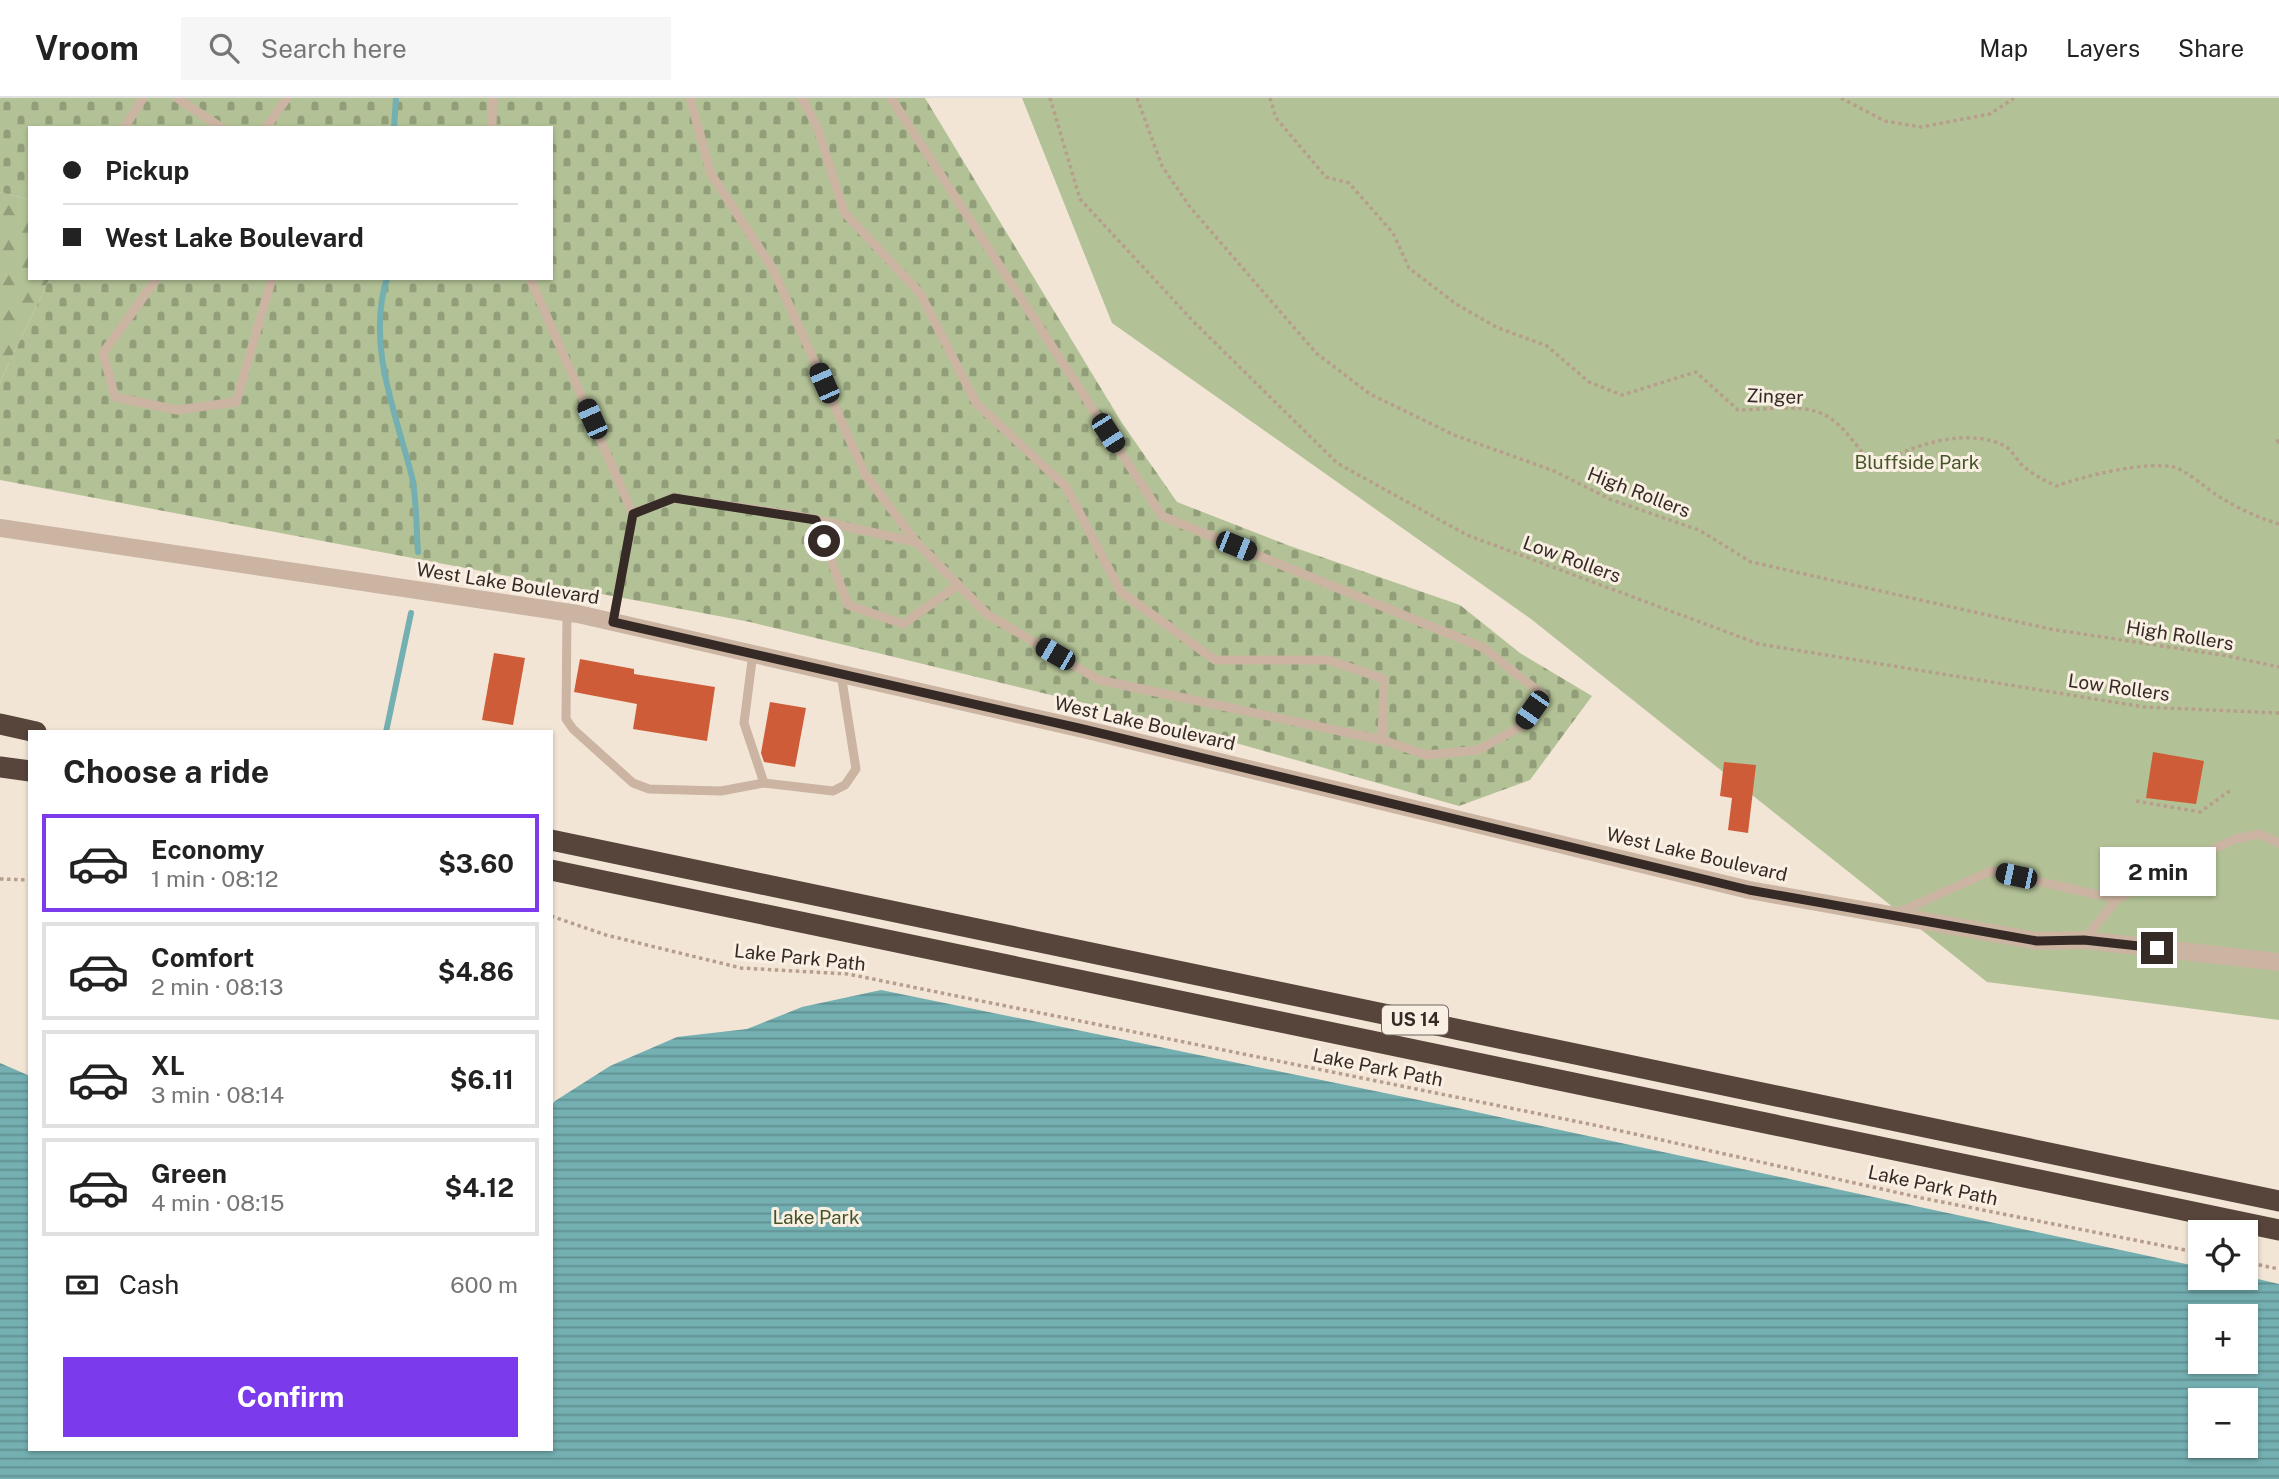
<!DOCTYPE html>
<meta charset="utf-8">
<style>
:root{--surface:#fff;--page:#f6f6f6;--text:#222;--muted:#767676;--line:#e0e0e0;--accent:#7c3aed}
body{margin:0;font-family:"Public Sans",sans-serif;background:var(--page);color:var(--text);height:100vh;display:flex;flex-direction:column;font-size:26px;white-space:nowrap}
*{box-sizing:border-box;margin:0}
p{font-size:23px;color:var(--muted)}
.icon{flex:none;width:38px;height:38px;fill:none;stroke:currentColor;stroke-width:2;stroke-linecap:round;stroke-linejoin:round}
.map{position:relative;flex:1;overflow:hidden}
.sheet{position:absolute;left:28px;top:632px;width:525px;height:721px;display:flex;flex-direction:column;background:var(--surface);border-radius:0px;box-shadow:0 2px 5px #0004}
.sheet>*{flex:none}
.guide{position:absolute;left:28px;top:28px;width:525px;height:154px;border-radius:0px;box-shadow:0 2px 5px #0004;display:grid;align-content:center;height:154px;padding:0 35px;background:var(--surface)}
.tools{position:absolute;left:2188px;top:1122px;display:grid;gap:14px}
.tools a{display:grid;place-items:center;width:70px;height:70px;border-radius:0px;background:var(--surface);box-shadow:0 2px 5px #0004;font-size:35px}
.end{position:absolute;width:32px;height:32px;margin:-16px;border:9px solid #352a25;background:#fff;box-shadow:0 0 0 4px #fff}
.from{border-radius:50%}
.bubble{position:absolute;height:49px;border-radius:0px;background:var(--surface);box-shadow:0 2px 5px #0004;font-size:23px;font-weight:700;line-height:49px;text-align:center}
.car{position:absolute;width:21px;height:42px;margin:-21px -10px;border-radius:9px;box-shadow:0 0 5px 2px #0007;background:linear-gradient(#222 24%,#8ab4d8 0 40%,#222 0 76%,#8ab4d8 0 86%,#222 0)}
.guide b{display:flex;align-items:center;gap:24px;height:66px;font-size:26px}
.guide b+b{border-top:2px solid var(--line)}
.guide i{width:18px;height:18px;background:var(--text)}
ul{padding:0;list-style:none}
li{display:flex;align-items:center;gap:21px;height:98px;margin:0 14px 10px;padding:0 21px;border:4px solid var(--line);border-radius:0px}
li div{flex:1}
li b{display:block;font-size:26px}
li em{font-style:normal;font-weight:700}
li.on{border-color:var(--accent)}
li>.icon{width:63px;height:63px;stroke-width:1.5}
h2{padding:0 35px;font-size:32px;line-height:84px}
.pay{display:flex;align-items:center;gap:18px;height:77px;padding:0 35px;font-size:26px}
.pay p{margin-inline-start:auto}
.cta{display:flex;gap:14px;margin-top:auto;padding:14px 35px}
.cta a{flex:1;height:80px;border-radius:0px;background:var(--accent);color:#fff;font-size:28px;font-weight:700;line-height:80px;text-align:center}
header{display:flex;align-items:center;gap:42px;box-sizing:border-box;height:98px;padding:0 35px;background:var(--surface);border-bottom:2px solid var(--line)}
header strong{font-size:33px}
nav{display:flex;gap:38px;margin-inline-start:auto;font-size:24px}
.search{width:490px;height:63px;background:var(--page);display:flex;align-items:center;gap:18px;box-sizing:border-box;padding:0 24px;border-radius:0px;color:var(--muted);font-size:26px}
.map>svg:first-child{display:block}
.forest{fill:url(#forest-firs)}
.cemetery{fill:url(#cemetery-stones)}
.park{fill:#b3c296}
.water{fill:url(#water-rules);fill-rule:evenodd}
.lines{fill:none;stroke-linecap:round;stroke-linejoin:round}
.stream{stroke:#74afb1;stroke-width:6}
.building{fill:#cf5c38}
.path{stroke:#b79e8c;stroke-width:3.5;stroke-dasharray:3.5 3.5;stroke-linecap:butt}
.lane{stroke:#cbb4a2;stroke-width:9}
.street{stroke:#cbb4a2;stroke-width:18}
.highway{stroke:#57443b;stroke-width:21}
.route{stroke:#352a25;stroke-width:9}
.labels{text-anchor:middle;stroke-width:6;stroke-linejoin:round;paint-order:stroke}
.shield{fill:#faefe3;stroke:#70655e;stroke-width:2}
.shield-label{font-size:18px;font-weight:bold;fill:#352a25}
.street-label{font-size:19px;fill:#352a25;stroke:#faefe3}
.park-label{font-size:19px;fill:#445527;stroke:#faefe3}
</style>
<header>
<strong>Vroom</strong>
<div class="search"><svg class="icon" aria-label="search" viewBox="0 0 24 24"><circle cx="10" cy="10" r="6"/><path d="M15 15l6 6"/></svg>Search here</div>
<nav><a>Map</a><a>Layers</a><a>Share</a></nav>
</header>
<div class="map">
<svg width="2279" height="1381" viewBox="0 0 2279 1381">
<defs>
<pattern id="forest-firs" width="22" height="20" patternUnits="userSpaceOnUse" patternTransform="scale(1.75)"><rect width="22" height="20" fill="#b3c296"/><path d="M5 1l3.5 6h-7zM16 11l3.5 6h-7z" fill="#929e7a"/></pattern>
<pattern id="cemetery-stones" width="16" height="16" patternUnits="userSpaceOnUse" patternTransform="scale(1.75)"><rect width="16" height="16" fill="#b3c296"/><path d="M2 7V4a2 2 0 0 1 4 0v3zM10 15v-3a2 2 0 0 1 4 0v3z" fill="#929e7a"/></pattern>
<pattern id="water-rules" width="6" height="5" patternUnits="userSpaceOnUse" patternTransform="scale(1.75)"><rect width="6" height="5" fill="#74afb1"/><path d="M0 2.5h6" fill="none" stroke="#608f90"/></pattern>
</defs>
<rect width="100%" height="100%" fill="#f2e5d6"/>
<polygon class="forest" points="0,94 30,102 30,180 50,180 0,284"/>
<polygon class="cemetery" points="0,0 925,0 1122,325 1177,404 1290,448 1460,507 1520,555 1592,598 1530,682 1459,708 1158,623 750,524 0,382 0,284 50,180 551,180 551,30 30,30 30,102 0,94"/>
<polygon class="park" points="1022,0 2279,0 2279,922 1987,884 1531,521 1112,225"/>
<path class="water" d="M881,892L1453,1009L2200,1169V1180L2245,1178L2279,1186V1381H0V965L30,978V1351H551V1008L555,1003L610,968L677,939L747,931L802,909ZM2200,1218H2245V1264H2200ZM2200,1302H2245V1348H2200Z"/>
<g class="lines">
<g class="stream">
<polyline points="394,30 396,0"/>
<path d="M387,180C366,247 396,315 412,379C417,403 416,430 418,454"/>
<polyline points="386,634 411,515"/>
</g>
</g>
<g class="building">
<polygon points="494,555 525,560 513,627 482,622"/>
<polygon points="580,561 634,571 634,576 715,589 707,643 633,631 637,606 574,594"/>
<polygon points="770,604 806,610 795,669 764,664 761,655"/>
<polygon points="2153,654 2204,663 2196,706 2146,700"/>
<polygon points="1724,664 1756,667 1748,735 1728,732 1732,700 1720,698"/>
</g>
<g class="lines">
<g class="path">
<polyline points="1050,0 1080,101 1192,222 1337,365 1467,437 1759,546 2144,609 2279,615"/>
<polyline points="1137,0 1162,68 1190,109 1316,255 1370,296 1454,337 1554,373 1612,402 1699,432 1751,464 2050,531 2228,558 2279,569"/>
<path d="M1270,0L1276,20L1326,79L1349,85L1393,135L1409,170L1456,206L1496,229L1547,248L1589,284L1622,297L1696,274L1738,312C1763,312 1803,305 1825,317C1846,328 1858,353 1875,368C1910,348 1966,328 2005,348C2012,352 2017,362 2023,368C2033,377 2044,382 2056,388C2084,378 2144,363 2174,369C2185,372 2205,389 2215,396C2235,409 2256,419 2279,426"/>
<polyline points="1841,0 1885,23 1921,29 1990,16 2014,0"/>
<polyline points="2279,342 2275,344 2279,344"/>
<polyline points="2136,703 2200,714 2231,692"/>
<polyline points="0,781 30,782"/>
<polyline points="551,818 606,837 741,870 848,876 1599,1028 1922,1100 2200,1155"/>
<polyline points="2245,1164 2279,1171"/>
</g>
<g class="lane">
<polyline points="177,0 222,30"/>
<polyline points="690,0 711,76 773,171 865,376 916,444"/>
<polyline points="802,0 818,31 844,114 920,195 976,305 1066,389 1121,494 1215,562 1328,562 1384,581 1382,642"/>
<polyline points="124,30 143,0"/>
<polyline points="266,30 287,0"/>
<polyline points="492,30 493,0"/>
<polyline points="157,180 103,255 115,299 177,312 236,304 272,180"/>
<polyline points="530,180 633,416 613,524"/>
<polyline points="633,416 674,400 794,417 916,444 988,517 1099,582 1382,642 1427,657 1478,652 1522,628 1543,597 1484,550 1162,418 891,0"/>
<polyline points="816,422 848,507 903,526 958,487"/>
<polyline points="567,514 566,621 573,631 633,685 649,691 721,693 764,685 833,693 845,687 856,671 841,576"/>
<polyline points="753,555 744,625 764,685"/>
<polyline points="1897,815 1991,773 2117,801"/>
<polyline points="2084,842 2117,801 2188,763 2235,741 2259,736 2279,745"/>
</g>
<polyline class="street" points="0,430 578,516 1083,631 1749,792 2037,843 2084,842 2279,864"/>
<g class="highway">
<polyline points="0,626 36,634"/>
<polyline points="0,669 30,673"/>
<polyline points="551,742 2279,1103"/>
<polyline points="551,772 2279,1132"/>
</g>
</g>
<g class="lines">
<polyline class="route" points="824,443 816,422 674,400 633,416 613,524 1083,631 1749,792 2037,843 2084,842 2157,850"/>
</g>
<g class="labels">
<rect class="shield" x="1382" y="907.5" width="66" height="29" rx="5"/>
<g class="shield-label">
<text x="1415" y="928">US 14</text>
</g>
<g class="street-label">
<text transform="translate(1775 298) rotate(2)" y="7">Zinger</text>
<text transform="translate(1639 394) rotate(21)" y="7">High Rollers</text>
<text transform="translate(1572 461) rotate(20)" y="7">Low Rollers</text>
<text transform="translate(508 485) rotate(9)" y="7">West Lake Boulevard</text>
<text transform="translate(2180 537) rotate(9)" y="7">High Rollers</text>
<text transform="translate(2119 589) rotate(8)" y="7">Low Rollers</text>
<text transform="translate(1145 625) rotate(13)" y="7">West Lake Boulevard</text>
<text transform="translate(1697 756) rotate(13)" y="7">West Lake Boulevard</text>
<text transform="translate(800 859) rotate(6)" y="7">Lake Park Path</text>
<text transform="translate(1378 969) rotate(11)" y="7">Lake Park Path</text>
<text transform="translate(1933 1087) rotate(12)" y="7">Lake Park Path</text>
</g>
<g class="park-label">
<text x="1917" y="371">Bluffside Park</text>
<text x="816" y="1126">Lake Park</text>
</g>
</g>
</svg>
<div class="tools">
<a><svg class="icon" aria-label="locate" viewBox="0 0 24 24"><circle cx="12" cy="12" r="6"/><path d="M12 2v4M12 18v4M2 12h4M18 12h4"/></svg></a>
<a>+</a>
<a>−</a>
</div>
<i class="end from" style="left:824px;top:443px"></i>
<i class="end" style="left:2157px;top:850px"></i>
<div class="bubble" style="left:2100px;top:749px;width:116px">2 min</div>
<i class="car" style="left:824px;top:285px;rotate:336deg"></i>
<i class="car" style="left:592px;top:321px;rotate:336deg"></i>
<i class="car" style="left:1108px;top:335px;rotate:147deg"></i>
<i class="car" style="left:1236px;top:448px;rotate:112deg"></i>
<i class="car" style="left:1055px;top:556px;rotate:300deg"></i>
<i class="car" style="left:1532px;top:612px;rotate:215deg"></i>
<i class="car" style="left:2016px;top:778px;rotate:282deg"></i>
<div class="guide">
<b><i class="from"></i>Pickup</b>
<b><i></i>West Lake Boulevard</b>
</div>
<section class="sheet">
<h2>Choose a ride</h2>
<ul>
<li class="on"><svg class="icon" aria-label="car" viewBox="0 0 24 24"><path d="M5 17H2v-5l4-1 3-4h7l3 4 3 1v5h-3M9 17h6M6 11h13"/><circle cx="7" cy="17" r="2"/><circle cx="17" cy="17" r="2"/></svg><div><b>Economy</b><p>1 min · 08:12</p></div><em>$3.60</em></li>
<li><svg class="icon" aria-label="car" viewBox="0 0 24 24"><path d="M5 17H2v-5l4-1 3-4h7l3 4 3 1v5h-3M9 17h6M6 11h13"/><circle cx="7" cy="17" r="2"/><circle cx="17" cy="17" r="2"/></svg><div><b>Comfort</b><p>2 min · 08:13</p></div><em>$4.86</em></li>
<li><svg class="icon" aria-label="car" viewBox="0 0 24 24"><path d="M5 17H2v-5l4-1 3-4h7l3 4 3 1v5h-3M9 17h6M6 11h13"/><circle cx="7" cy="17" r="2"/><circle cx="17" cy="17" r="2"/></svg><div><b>XL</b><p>3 min · 08:14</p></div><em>$6.11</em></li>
<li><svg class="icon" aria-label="car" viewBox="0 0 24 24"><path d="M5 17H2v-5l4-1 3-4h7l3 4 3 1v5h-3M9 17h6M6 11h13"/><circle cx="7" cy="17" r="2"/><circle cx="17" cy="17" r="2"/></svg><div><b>Green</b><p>4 min · 08:15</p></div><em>$4.12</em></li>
</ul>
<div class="pay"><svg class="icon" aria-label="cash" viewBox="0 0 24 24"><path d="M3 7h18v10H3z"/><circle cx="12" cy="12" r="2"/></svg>Cash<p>600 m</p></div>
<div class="cta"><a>Confirm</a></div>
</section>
</div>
